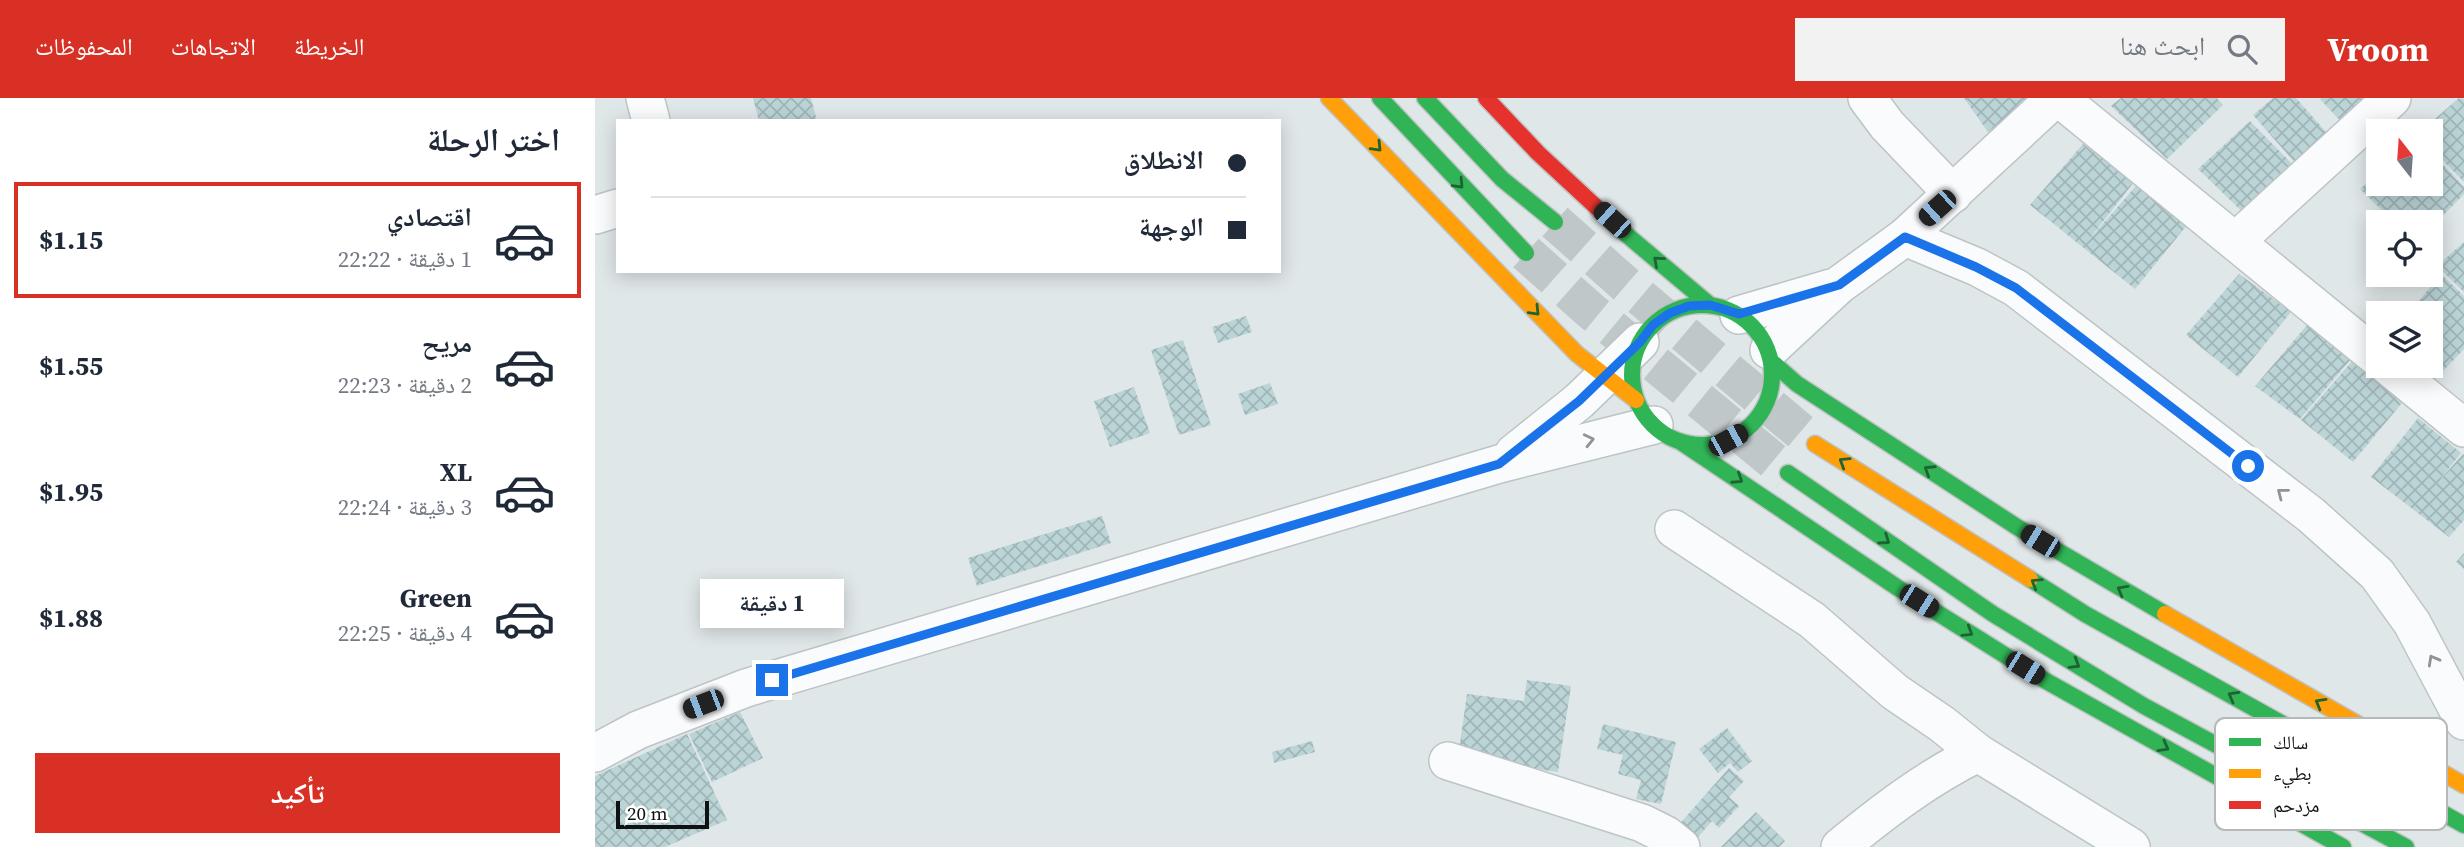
<!DOCTYPE html>
<html lang="ar">
<meta charset="utf-8">
<style>
:root{--surface:#fff;--page:#f2f2f3;--text:#1f2937;--muted:#747a83;--line:#e0e1e3;--accent:#d93025}
body{margin:0;font-family:"Source Serif 4","Noto Naskh Arabic",serif;background:var(--page);color:var(--text);direction:rtl;height:100vh;display:flex;flex-direction:column;font-size:26px;white-space:nowrap}
*{box-sizing:border-box;margin:0}
p{font-size:23px;color:var(--muted)}
.icon{flex:none;width:38px;height:38px;fill:none;stroke:currentColor;stroke-width:2;stroke-linecap:round;stroke-linejoin:round}
.map{position:relative;flex:1;overflow:hidden;direction:ltr}
.drawer{display:flex;flex-direction:column;background:var(--surface);width:595px}
.drawer>*{flex:none}
.guide{position:absolute;left:21px;top:21px;width:665px;height:154px;border-radius:0px;box-shadow:0 4px 18px #0003;direction:rtl;display:grid;align-content:center;height:154px;padding:0 35px;background:var(--surface)}
.needle{width:46px;rotate:343deg}
.buttons{position:absolute;left:1771px;top:21px;display:grid;gap:14px}
.buttons a{display:grid;place-items:center;width:77px;height:77px;border-radius:0px;background:var(--surface);box-shadow:0 4px 18px #0003;font-size:35px}
.scale{position:absolute;left:21px;bottom:18px;width:93px;box-sizing:border-box;padding-left:7px;border:4px solid #0e1212;border-top:0;font-size:19px;line-height:24px;white-space:nowrap;color:#0e1212;-webkit-text-stroke:5px #fff;paint-order:stroke}
.end{position:absolute;width:32px;height:32px;margin:-16px;border:9px solid #1a73e8;background:#fff;box-shadow:0 0 0 4px #fff}
.from{border-radius:50%}
.bubble{position:absolute;height:49px;border-radius:0px;background:var(--surface);box-shadow:0 4px 18px #0003;font-size:23px;font-weight:700;line-height:49px;text-align:center;direction:rtl}
.car{position:absolute;width:21px;height:42px;margin:-21px -10px;border-radius:9px;box-shadow:0 0 5px 2px #0007;background:linear-gradient(#222 24%,#8ab4d8 0 40%,#222 0 76%,#8ab4d8 0 86%,#222 0)}
.guide b{display:flex;align-items:center;gap:24px;height:66px;font-size:26px}
.guide b+b{border-top:2px solid var(--line)}
.guide i{width:18px;height:18px;background:var(--text)}
ul{padding:0;list-style:none}
li{display:flex;align-items:center;gap:21px;height:116px;margin:0 14px 10px;padding:0 21px;border:4px solid transparent;border-radius:0px}
li div{flex:1}
li b{display:block;font-size:26px}
li em{font-style:normal;font-weight:700}
li.active{border-color:var(--accent)}
li>.icon{width:63px;height:63px;stroke-width:1.5}
h2{padding:0 35px;font-size:32px;line-height:84px}
.primary-button{display:flex;gap:14px;margin-top:auto;padding:14px 35px}
.primary-button a{flex:1;height:80px;border-radius:0px;background:var(--accent);color:#fff;font-size:28px;font-weight:700;line-height:80px;text-align:center}
header{display:flex;align-items:center;gap:42px;box-sizing:border-box;height:98px;padding:0 35px;background:var(--accent);color:#fff}
header strong{font-size:33px}
nav{display:flex;gap:38px;margin-inline-start:auto;font-size:24px}
.search{width:490px;height:63px;background:var(--page);display:flex;align-items:center;gap:18px;box-sizing:border-box;padding:0 24px;border-radius:0px;color:var(--muted);font-size:26px}
main{display:flex;flex:1;min-height:0}
.map>svg:first-child{display:block}
.building{fill:url(#building-cross-hatch)}
.lines{fill:none;stroke-linecap:round;stroke-linejoin:round}
.highway-tunnel{stroke:#c0c7c8;stroke-width:38;stroke-dasharray:38 19;stroke-linecap:butt}
.street-casing{stroke:#bec4c5;stroke-width:40}
.fast-casing{stroke:#bfc2c3;stroke-width:19}
.slow-casing{stroke:#bfc2c3;stroke-width:19}
.jam-casing{stroke:#bfc2c3;stroke-width:19}
.street{stroke:#fafbfc;stroke-width:37}
.fast{stroke:#30b455;stroke-width:16}
.slow{stroke:#ff9f0a;stroke-width:16}
.jam{stroke:#e5322d;stroke-width:16}
.oneway{stroke:#1f6334}
.oneway2{stroke:#909293}
.route{stroke:#1a73e8;stroke-width:9}
.key{fill:#fff;stroke:#b7b8b8;stroke-width:2}
.key-label{font-size:19px;fill:#0e1212}
</style>
<header>
<strong>Vroom</strong>
<div class="search"><svg class="icon" aria-label="search" viewBox="0 0 24 24"><circle cx="10" cy="10" r="6"/><path d="M15 15l6 6"/></svg>ابحث هنا</div>
<nav><a>الخريطة</a><a>الاتجاهات</a><a>المحفوظات</a></nav>
</header>
<main>
<div class="map">
<svg width="1869" height="749" viewBox="0 0 1869 749">
<defs>
<pattern id="building-cross-hatch" width="8" height="8" patternUnits="userSpaceOnUse" patternTransform="scale(1.75)"><rect width="8" height="8" fill="#bbd4d6"/><path d="M0 0l8 8M0 8l8-8" fill="none" stroke="#a0b5b7"/></pattern>
</defs>
<rect width="100%" height="100%" fill="#e0e7e8"/>
<g class="building">
<polygon points="158,0 216,0 222,23 164,23"/>
<polygon points="1369,0 1438,0 1393,34"/>
<polygon points="1526,0 1622,0 1628,7 1572,61 1516,8"/>
<polygon points="1678,0 1701,0 1740,44 1709,75 1658,17"/>
<polygon points="1726,0 1793,0 1757,35 1725,1"/>
<polygon points="1864,0 1869,1 1869,84 1836,50 1836,33 1826,33"/>
<polygon points="1655,23 1707,76 1658,124 1603,71"/>
<polygon points="1488,46 1539,84 1492,144 1541,88 1593,126 1540,191 1435,107"/>
<polygon points="1836,54 1869,89 1869,96 1836,130 1836,124 1799,124 1765,91 1783,74 1783,86 1836,86"/>
<polygon points="1869,144 1869,194 1842,168"/>
<polygon points="1644,176 1696,214 1643,279 1591,237"/>
<polygon points="1846,176 1869,198 1869,251 1846,275 1836,266 1836,215 1814,215"/>
<polygon points="651,218 657,234 623,245 617,229"/>
<polygon points="1713,226 1756,261 1705,321 1660,288"/>
<polygon points="588,242 616,327 584,337 556,252"/>
<polygon points="1759,261 1811,300 1758,364 1706,322"/>
<polygon points="675,285 683,306 650,317 643,296"/>
<polygon points="539,289 555,335 515,349 499,303"/>
<polygon points="1823,320 1866,355 1843,384 1868,356 1869,357 1869,422 1854,439 1776,379"/>
<polygon points="507,418 516,445 382,488 373,460"/>
<polygon points="1869,455 1869,471 1861,464"/>
<polygon points="932,582 976,588 963,674 863,659 872,596 929,603"/>
<polygon points="145,614 168,660 117,684 94,636"/>
<polygon points="1008,626 1081,644 1066,706 1041,701 1046,682 1023,676 1028,657 1002,651"/>
<polygon points="1132,630 1157,663 1143,674 1135,665 1123,675 1104,651"/>
<polygon points="92,636 132,722 70,749 0,749 0,678"/>
<polygon points="717,643 720,654 679,665 677,654"/>
<polygon points="1134,670 1149,683 1134,699 1144,708 1124,730 1117,723 1098,745 1081,730"/>
<polygon points="1161,714 1190,743 1184,749 1126,749"/>
</g>
<g class="lines">
<g class="highway-tunnel">
<polyline points="960,124 1031,187 1220,346"/>
<polyline points="931,155 996,213 1193,375"/>
</g>
<defs>
<g id="street">
<polyline points="50,0 56,23"/>
<polyline points="1272,0 1292,27 1358,96"/>
<polyline points="1464,0 1783,260"/>
<polyline points="0,117 23,110"/>
<polyline points="1310,139 1382,169 1421,190 1716,417 1782,476 1817,525 1869,623"/>
<polyline points="1641,143 1797,0"/>
<polyline points="1144,217 1236,190"/>
<polyline points="1174,252 1244,187 1310,139 1460,0"/>
<polyline points="1793,268 1869,330"/>
<polyline points="919,355 984,303 1045,244"/>
<polyline points="1079,431 1217,522 1300,594 1347,626 1383,655 1536,749"/>
<polyline points="0,655 43,632 151,590 904,366 1059,327"/>
<polyline points="853,663 1047,725 1071,737 1086,749"/>
<path d="M1245,749C1289,713 1332,680 1383,655"/>
</g>
<g id="fast">
<polyline points="785,0 931,155"/>
<polyline points="830,0 907,81 960,124"/>
<polyline points="1026,132 1115,207"/>
<circle cx="1107" cy="277" r="70"/>
<polyline points="1177,264 1202,286 1422,429 1570,516"/>
<polyline points="1086,344 1303,490 1451,583 1748,749"/>
<polyline points="1193,375 1398,516 1549,608 1811,749"/>
<polyline points="1435,481 1490,516 1869,727"/>
</g>
<g id="slow">
<polyline points="734,0 982,256 1041,302"/>
<polyline points="1220,346 1435,481"/>
<polyline points="1570,516 1869,687"/>
</g>
<polyline id="jam" points="891,0 943,55 1026,132"/>
</defs>
<use href="#street" class="street-casing"/>
<use href="#fast" class="fast-casing"/>
<use href="#slow" class="slow-casing"/>
<use href="#jam" class="jam-casing"/>
<use href="#street" class="street"/>
<use href="#fast" class="fast"/>
<use href="#slow" class="slow"/>
<use href="#jam" class="jam"/>
</g>
<defs><path id="oneway-chevron" d="M-2-3.5L2.5 0L-2 3.5" fill="none" stroke-width="1.6" stroke-linecap="round" stroke-linejoin="round" transform="scale(1.75)"/></defs>
<g class="oneway">
<use href="#oneway-chevron" transform="translate(782 49) rotate(46)"/>
<use href="#oneway-chevron" transform="translate(864 86) rotate(47)"/>
<use href="#oneway-chevron" transform="translate(1063 163) rotate(-139)"/>
<use href="#oneway-chevron" transform="translate(940 213) rotate(46)"/>
<use href="#oneway-chevron" transform="translate(1249 364) rotate(-148)"/>
<use href="#oneway-chevron" transform="translate(1334 372) rotate(-147)"/>
<use href="#oneway-chevron" transform="translate(1143 381) rotate(33)"/>
<use href="#oneway-chevron" transform="translate(1290 442) rotate(35)"/>
<use href="#oneway-chevron" transform="translate(1441 485) rotate(-148)"/>
<use href="#oneway-chevron" transform="translate(1527 492) rotate(-150)"/>
<use href="#oneway-chevron" transform="translate(1373 534) rotate(32)"/>
<use href="#oneway-chevron" transform="translate(1480 566) rotate(31)"/>
<use href="#oneway-chevron" transform="translate(1638 598) rotate(-151)"/>
<use href="#oneway-chevron" transform="translate(1725 605) rotate(-150)"/>
<use href="#oneway-chevron" transform="translate(1569 649) rotate(29)"/>
</g>
<g class="oneway2">
<use href="#oneway-chevron" transform="translate(994 342) rotate(-13)"/>
<use href="#oneway-chevron" transform="translate(1687 395) rotate(-142)"/>
<use href="#oneway-chevron" transform="translate(1838 562) rotate(-119)"/>
</g>
<g class="lines">
<polyline class="route" points="177,582 904,366 984,303 1045,244 1058,227 1075,215 1094,208 1115,207 1144,216 1244,187 1310,139 1381,169 1421,190 1653,368"/>
</g>
<rect x="1620" y="620" width="232" height="112" rx="10" class="key"/>
<rect x="1634" y="640" width="32" height="8" fill="#30b455"/>
<rect x="1634" y="671" width="32" height="9" fill="#ff9f0a"/>
<rect x="1634" y="703" width="32" height="8" fill="#e5322d"/>
<g class="key-label">
<text x="1678" y="651">سالك</text>
<text x="1678" y="682">بطيء</text>
<text x="1678" y="714">مزدحم</text>
</g>
</svg>
<div class="buttons">
<a><svg class="needle" viewBox="-14 -14 28 28"><path d="M0-13l5 13h-10z" fill="#e53935"/><path d="M0 13l5-13h-10z" fill="#747a83"/></svg></a>
<a><svg class="icon" aria-label="locate" viewBox="0 0 24 24"><circle cx="12" cy="12" r="6"/><path d="M12 2v4M12 18v4M2 12h4M18 12h4"/></svg></a>
<a><svg class="icon" aria-label="layers" viewBox="0 0 24 24"><path d="M12 4l9 5-9 5-9-5zM3 14l9 5 9-5"/></svg></a>
</div>
<div class="scale">20 m</div>
<i class="end from" style="left:1653px;top:368px"></i>
<i class="end" style="left:177px;top:582px"></i>
<div class="bubble" style="left:105px;top:481px;width:144px">1 دقيقة</div>
<i class="car" style="left:1342px;top:110px;rotate:228deg"></i>
<i class="car" style="left:1017px;top:122px;rotate:312deg"></i>
<i class="car" style="left:1133px;top:342px;rotate:61deg"></i>
<i class="car" style="left:1445px;top:443px;rotate:301deg"></i>
<i class="car" style="left:1324px;top:503px;rotate:122deg"></i>
<i class="car" style="left:1430px;top:570px;rotate:122deg"></i>
<i class="car" style="left:108px;top:606px;rotate:249deg"></i>
<div class="guide">
<b><i class="from"></i>الانطلاق</b>
<b><i></i>الوجهة</b>
</div>
</div>
<section class="drawer">
<h2>اختر الرحلة</h2>
<ul>
<li class="active"><svg class="icon" aria-label="car" viewBox="0 0 24 24"><path d="M5 17H2v-5l4-1 3-4h7l3 4 3 1v5h-3M9 17h6M6 11h13"/><circle cx="7" cy="17" r="2"/><circle cx="17" cy="17" r="2"/></svg><div><b>اقتصادي</b><p>1 دقيقة · 22:22</p></div><em>$1.15</em></li>
<li><svg class="icon" aria-label="car" viewBox="0 0 24 24"><path d="M5 17H2v-5l4-1 3-4h7l3 4 3 1v5h-3M9 17h6M6 11h13"/><circle cx="7" cy="17" r="2"/><circle cx="17" cy="17" r="2"/></svg><div><b>مريح</b><p>2 دقيقة · 22:23</p></div><em>$1.55</em></li>
<li><svg class="icon" aria-label="car" viewBox="0 0 24 24"><path d="M5 17H2v-5l4-1 3-4h7l3 4 3 1v5h-3M9 17h6M6 11h13"/><circle cx="7" cy="17" r="2"/><circle cx="17" cy="17" r="2"/></svg><div><b>XL</b><p>3 دقيقة · 22:24</p></div><em>$1.95</em></li>
<li><svg class="icon" aria-label="car" viewBox="0 0 24 24"><path d="M5 17H2v-5l4-1 3-4h7l3 4 3 1v5h-3M9 17h6M6 11h13"/><circle cx="7" cy="17" r="2"/><circle cx="17" cy="17" r="2"/></svg><div><b>Green</b><p>4 دقيقة · 22:25</p></div><em>$1.88</em></li>
</ul>
<div class="primary-button"><a>تأكيد</a></div>
</section>
</main>
